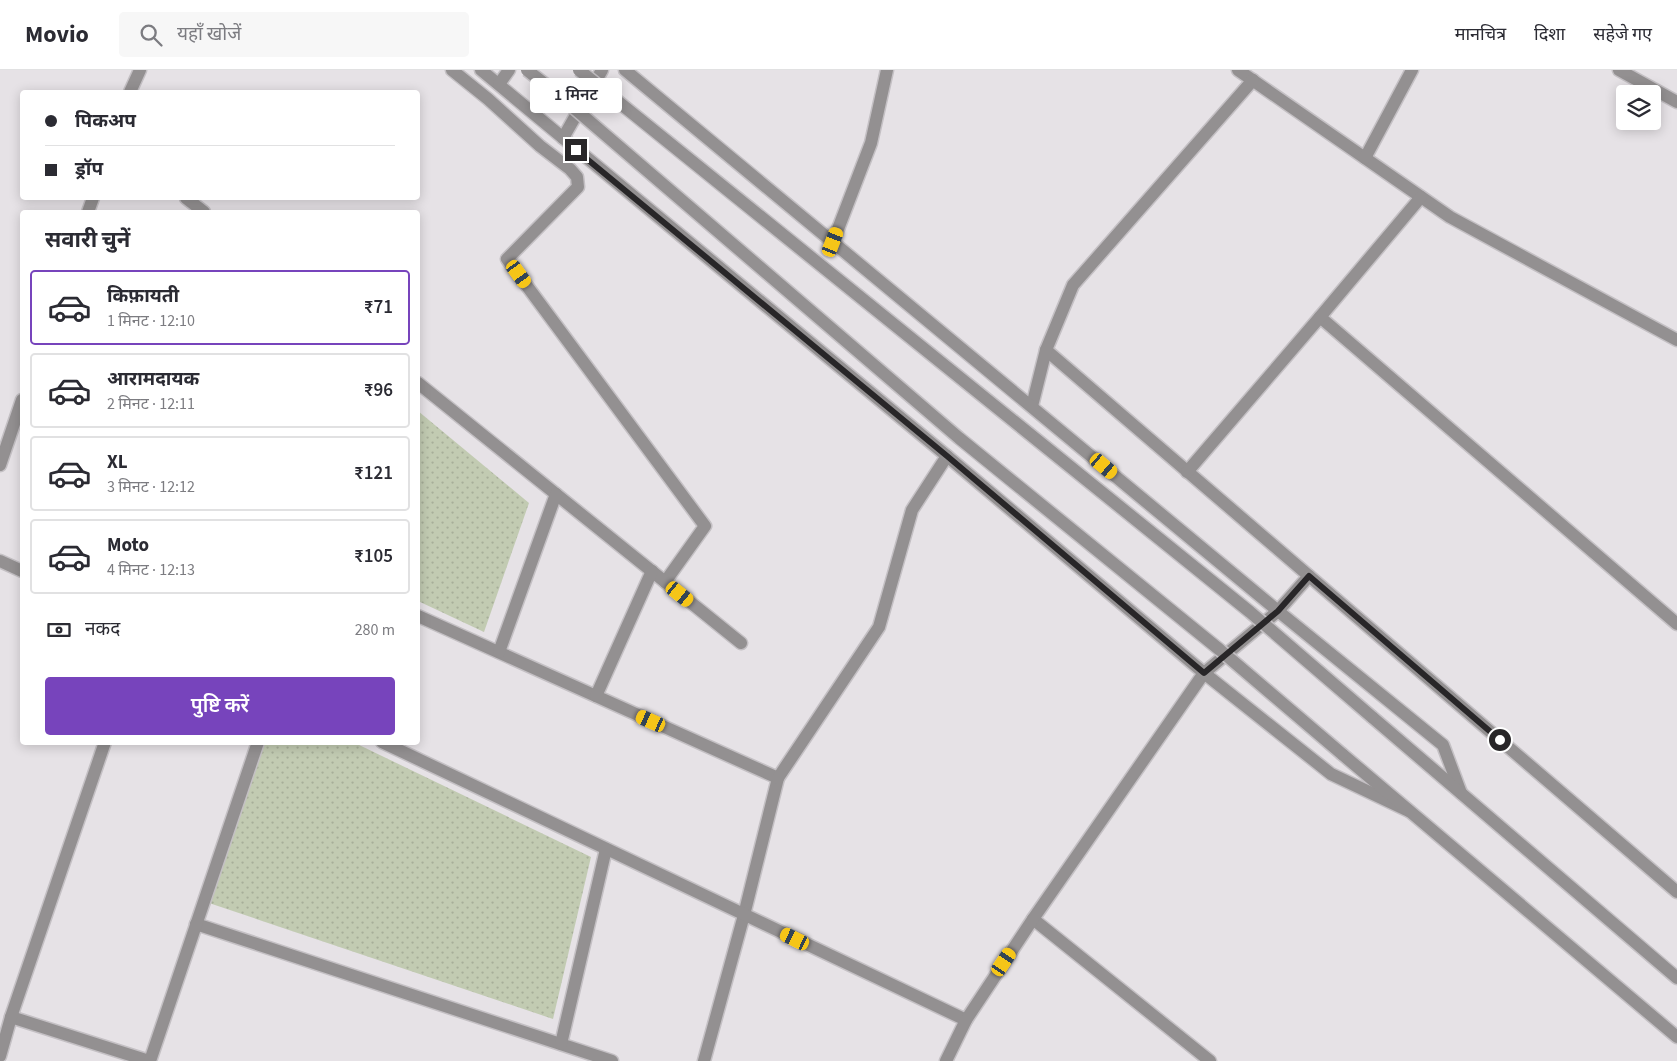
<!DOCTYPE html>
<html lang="hi">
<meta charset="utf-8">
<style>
:root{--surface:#fff;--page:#f7f7f7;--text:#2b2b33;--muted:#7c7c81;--line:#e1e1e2;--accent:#7744bc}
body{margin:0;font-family:"Source Sans 3","Noto Sans Devanagari",sans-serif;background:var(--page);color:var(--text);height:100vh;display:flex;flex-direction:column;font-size:19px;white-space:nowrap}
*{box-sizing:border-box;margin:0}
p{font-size:16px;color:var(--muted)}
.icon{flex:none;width:28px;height:28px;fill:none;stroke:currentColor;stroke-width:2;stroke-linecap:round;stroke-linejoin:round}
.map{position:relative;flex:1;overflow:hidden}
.sheet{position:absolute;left:20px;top:140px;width:400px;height:535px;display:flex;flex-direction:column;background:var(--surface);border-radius:5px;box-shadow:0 2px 12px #0003}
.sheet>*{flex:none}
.hud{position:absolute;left:20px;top:20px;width:400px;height:110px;border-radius:5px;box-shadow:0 2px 12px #0003;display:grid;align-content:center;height:110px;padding:0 25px;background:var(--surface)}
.fabs{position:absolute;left:1616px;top:15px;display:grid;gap:10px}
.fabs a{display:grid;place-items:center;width:45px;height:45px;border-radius:5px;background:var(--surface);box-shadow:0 2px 12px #0003;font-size:25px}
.end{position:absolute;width:22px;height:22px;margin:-11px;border:6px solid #282628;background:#fff;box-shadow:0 0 0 2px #fff}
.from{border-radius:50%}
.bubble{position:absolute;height:35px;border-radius:5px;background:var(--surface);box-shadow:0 2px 12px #0003;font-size:16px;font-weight:600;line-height:35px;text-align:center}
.car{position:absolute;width:15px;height:30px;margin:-15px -8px;border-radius:6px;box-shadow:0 0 4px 1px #0007;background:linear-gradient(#f5c518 24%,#345 0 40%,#f5c518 0 76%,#345 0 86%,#f5c518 0)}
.hud b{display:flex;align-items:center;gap:18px;height:48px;font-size:19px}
.hud b+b{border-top:1px solid var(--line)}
.hud i{width:12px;height:12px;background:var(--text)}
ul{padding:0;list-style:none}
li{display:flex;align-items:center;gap:15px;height:75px;margin:0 10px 8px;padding:0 15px;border:2px solid var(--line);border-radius:5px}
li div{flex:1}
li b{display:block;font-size:19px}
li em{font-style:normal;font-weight:600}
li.current{border-color:var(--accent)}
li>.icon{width:45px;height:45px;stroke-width:1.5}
h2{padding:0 25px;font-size:22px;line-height:60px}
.pay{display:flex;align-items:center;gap:12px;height:55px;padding:0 25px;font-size:19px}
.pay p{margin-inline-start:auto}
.primary-button{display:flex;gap:10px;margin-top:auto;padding:10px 25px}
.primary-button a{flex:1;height:58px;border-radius:5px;background:var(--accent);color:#fff;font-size:20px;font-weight:600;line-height:58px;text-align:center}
header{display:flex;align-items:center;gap:30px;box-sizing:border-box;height:70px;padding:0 25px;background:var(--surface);border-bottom:1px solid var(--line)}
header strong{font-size:24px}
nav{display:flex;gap:28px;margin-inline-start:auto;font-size:18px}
.search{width:350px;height:45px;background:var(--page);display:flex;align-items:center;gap:12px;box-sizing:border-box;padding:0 18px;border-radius:5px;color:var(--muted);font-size:19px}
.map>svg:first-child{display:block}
.park{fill:url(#park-dots)}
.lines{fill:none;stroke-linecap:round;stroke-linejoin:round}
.minor-casing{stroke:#c4c0c4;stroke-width:15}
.tertiary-casing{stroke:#c4c0c4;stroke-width:15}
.minor{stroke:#939091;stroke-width:12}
.tertiary{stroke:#939091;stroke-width:12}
.tertiary-bridge-casing{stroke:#c4c0c4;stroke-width:15;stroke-linecap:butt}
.tertiary-bridge{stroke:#939091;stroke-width:12}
.route{stroke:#282628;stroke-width:6}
</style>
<header>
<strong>Movio</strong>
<div class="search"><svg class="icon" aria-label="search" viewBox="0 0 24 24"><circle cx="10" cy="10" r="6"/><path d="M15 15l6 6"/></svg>यहाँ खोजें</div>
<nav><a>मानचित्र</a><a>दिशा</a><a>सहेजे गए</a></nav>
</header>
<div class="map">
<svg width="1677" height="991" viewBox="0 0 1677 991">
<defs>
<pattern id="park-dots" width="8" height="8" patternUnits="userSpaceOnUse" patternTransform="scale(1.25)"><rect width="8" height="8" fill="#c2cbb2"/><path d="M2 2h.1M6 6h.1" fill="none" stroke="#a7ae99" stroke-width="1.8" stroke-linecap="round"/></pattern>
</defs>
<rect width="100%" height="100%" fill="#e6e2e6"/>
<g class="park">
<polygon points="418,341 529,433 484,562 418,531"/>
<polygon points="260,673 355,673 591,787 553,949 206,832"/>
</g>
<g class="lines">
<defs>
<g id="minor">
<polyline points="452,0 488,29 540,76 570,99 577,107 578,117 507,189 705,456 665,512"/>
<polyline points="1238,0 1450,147 1677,270"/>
<polyline points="1619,0 1677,32"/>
<polyline points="130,22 140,0"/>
<polyline points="1365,88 1412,0"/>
<polyline points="186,128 204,142"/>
<polyline points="88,142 93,128"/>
<polyline points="833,172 871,73 887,0"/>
<polyline points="1320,247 1677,554"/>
<polyline points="1046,280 1677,822"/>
<polyline points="418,313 741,573"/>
<polyline points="1032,336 1046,280 1073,215 1253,10"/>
<polyline points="0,395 22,330"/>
<polyline points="1187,402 1320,247 1421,127"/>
<polyline points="0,491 22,501"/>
<polyline points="418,546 778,708 744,845 704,991"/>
<polyline points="499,582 556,424"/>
<polyline points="596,626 652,501"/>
<polyline points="382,672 966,950"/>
<polyline points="778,708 879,557 912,440 947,386"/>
<polyline points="1033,849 1210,991"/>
<polyline points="196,854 612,991"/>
<polyline points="11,947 149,991"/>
<polyline points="561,974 606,779"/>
<polyline points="0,986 11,947 105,672"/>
<polyline points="150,991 258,672"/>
<polyline points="946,991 966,950 1033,849 1204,603 1278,541 1309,506"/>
</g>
<g id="tertiary">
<polyline points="481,0 947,386 1204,603 1331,704 1409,741"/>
<polyline points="625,0 1278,541 1443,675 1461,723"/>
<polyline points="499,14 509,0"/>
<polyline points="563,68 602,0"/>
<polyline points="1372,647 1677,908"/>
<polyline points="1342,684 1677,967"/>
</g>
</defs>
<use href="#minor" class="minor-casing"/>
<use href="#tertiary" class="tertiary-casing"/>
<use href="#minor" class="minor"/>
<use href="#tertiary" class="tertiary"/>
<defs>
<g id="tertiary-bridge">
<polyline points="527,0 560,26 959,368 1220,580 1342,684"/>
<polyline points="579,0 1250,542 1372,647"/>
</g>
</defs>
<use href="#tertiary-bridge" class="tertiary-bridge-casing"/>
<use href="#tertiary-bridge" class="tertiary-bridge"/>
</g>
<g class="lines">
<polyline class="route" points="576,80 947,386 1204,603 1278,541 1309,506 1500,670"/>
</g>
</svg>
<div class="fabs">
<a><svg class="icon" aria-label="layers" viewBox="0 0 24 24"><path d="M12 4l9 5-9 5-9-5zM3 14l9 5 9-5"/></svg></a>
</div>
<i class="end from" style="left:1500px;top:670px"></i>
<i class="end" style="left:576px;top:80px"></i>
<div class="bubble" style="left:530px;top:8px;width:92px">1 मिनट</div>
<i class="car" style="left:833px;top:172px;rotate:21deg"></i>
<i class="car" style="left:519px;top:204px;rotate:144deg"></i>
<i class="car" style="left:1104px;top:396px;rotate:130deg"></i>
<i class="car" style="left:680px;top:524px;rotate:129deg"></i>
<i class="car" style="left:651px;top:651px;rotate:294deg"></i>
<i class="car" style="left:795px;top:869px;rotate:296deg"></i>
<i class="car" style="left:1004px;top:892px;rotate:34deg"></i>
<div class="hud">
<b><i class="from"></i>पिकअप</b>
<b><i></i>ड्रॉप</b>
</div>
<section class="sheet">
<h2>सवारी चुनें</h2>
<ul>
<li class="current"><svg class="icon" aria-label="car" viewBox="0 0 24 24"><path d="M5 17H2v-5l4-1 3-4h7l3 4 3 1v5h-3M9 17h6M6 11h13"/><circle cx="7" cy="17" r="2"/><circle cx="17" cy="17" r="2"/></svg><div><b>किफ़ायती</b><p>1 मिनट · 12:10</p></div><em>₹71</em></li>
<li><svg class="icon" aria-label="car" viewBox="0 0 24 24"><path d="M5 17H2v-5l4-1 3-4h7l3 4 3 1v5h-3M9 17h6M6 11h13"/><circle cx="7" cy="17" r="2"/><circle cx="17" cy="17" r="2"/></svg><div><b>आरामदायक</b><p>2 मिनट · 12:11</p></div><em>₹96</em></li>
<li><svg class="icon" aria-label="car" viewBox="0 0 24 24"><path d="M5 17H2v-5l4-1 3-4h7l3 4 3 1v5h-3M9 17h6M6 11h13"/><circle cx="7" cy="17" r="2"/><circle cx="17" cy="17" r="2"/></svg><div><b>XL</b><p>3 मिनट · 12:12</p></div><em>₹121</em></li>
<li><svg class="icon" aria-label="car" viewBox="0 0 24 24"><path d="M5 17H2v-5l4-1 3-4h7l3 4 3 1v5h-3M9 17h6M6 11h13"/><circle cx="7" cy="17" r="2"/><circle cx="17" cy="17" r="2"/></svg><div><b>Moto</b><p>4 मिनट · 12:13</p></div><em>₹105</em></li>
</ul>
<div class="pay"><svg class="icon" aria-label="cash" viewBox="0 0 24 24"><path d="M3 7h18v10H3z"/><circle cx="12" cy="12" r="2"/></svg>नकद<p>280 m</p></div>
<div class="primary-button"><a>पुष्टि करें</a></div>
</section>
</div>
